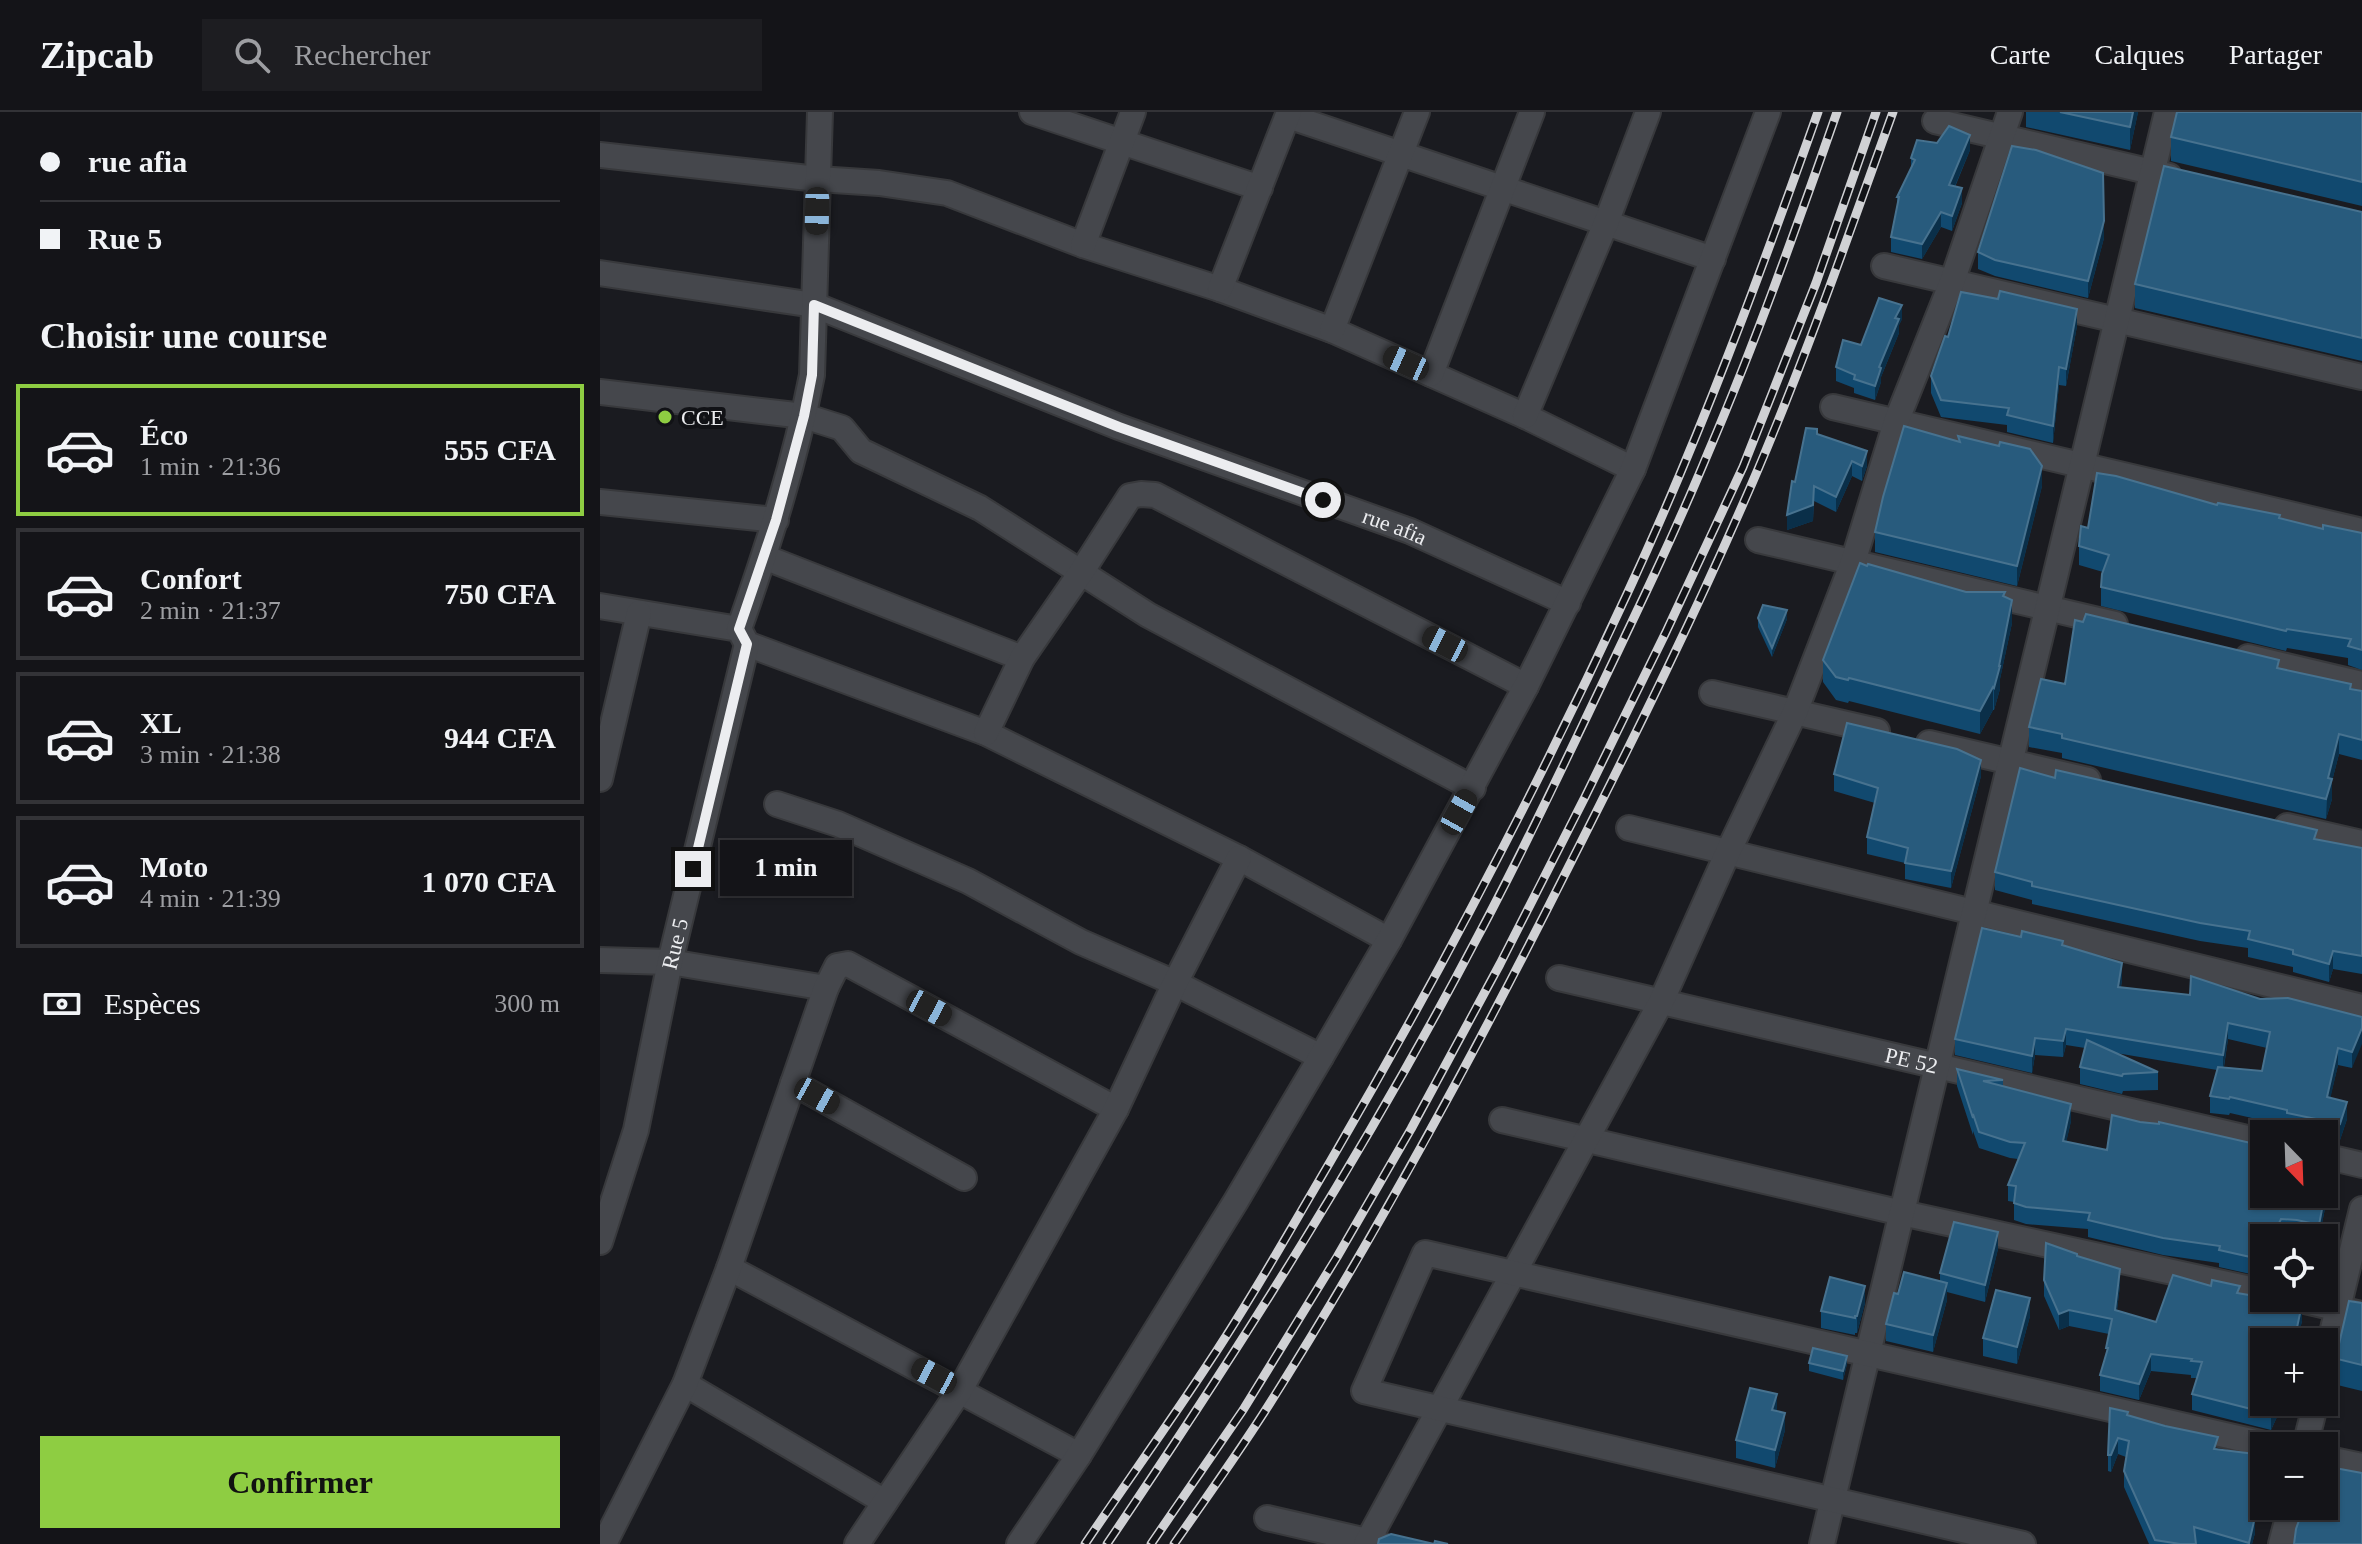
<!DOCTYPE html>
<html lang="fr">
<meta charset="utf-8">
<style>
:root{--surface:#141418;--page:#1d1d21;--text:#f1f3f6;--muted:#9d9ea2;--line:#333337;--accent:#8ecd42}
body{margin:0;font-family:Georgia,serif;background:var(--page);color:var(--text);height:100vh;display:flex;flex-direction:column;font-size:30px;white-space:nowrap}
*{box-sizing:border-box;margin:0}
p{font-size:26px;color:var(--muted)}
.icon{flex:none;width:44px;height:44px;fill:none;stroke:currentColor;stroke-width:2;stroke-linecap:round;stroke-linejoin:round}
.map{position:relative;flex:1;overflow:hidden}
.panel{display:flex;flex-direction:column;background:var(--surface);width:600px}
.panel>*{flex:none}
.top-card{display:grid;align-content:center;height:176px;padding:0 40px;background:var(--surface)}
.needle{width:52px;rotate:157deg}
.buttons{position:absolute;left:1650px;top:1008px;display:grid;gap:16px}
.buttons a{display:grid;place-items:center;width:88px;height:88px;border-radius:0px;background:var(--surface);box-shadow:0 2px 6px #0004,0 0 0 2px var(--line);font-size:40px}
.end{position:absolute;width:36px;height:36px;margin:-18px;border:10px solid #ecedf0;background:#111;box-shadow:0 0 0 4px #111}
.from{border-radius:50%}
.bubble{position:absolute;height:56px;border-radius:0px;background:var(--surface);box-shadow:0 2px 6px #0004,0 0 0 2px var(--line);font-size:26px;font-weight:700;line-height:56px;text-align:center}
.car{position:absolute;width:24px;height:48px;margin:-24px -12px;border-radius:10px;box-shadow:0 0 6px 2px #0007;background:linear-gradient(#222 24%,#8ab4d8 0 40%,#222 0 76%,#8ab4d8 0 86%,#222 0)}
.top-card b{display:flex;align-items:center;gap:28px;height:76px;font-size:30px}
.top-card b+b{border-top:2px solid var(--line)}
.top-card i{width:20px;height:20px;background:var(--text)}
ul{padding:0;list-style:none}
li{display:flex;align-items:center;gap:24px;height:132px;margin:0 16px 12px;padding:0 24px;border:4px solid var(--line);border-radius:0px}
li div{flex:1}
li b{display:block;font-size:30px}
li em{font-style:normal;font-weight:700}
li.current{border-color:var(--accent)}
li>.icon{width:72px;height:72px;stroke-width:1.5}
h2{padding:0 40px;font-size:36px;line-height:96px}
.pay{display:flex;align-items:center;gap:20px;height:88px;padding:0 40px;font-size:30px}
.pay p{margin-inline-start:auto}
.primary-button{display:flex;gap:16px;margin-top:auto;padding:16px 40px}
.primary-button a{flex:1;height:92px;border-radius:0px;background:var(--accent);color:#111;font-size:32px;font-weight:700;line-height:92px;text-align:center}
header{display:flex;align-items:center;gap:48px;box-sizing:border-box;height:112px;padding:0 40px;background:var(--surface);border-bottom:2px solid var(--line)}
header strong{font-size:38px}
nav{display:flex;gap:44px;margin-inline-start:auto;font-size:28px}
.search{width:560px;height:72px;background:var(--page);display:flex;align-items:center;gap:20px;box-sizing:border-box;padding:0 28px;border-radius:0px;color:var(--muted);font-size:30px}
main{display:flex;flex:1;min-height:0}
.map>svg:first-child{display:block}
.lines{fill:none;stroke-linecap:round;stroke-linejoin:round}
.minor-casing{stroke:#38393c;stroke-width:28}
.minor{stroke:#45474c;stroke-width:24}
.rail-casing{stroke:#d0d1d4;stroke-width:9}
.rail{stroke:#111216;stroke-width:6;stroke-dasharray:18;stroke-linecap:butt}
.wall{fill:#11496f;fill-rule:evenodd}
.shaded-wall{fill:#0a2f49}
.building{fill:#285b7d;stroke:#47728f;stroke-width:2}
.route{stroke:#ecedf0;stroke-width:10}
.poi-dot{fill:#8ecd42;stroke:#111216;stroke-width:3}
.labels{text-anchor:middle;stroke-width:8;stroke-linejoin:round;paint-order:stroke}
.poi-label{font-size:22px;fill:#ecedf0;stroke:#111216;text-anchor:start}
.street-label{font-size:22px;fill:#ecedf0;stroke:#111216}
</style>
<header>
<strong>Zipcab</strong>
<div class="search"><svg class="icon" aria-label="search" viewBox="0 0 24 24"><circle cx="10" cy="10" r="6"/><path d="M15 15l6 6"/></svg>Rechercher</div>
<nav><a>Carte</a><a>Calques</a><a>Partager</a></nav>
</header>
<main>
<section class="panel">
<div class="top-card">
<b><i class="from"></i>rue afia</b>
<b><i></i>Rue 5</b>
</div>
<h2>Choisir une course</h2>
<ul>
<li class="current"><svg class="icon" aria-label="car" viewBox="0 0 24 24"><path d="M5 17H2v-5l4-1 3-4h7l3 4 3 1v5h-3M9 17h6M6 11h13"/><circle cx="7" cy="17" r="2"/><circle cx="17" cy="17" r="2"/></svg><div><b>Éco</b><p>1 min · 21:36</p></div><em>555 CFA</em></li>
<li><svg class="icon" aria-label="car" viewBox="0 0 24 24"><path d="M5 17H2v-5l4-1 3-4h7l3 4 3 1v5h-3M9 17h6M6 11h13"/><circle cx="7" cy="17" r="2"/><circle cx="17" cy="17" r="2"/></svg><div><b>Confort</b><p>2 min · 21:37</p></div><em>750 CFA</em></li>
<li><svg class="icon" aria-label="car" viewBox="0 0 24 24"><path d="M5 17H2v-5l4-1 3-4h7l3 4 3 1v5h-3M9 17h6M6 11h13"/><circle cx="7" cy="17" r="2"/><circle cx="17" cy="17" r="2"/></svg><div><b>XL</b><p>3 min · 21:38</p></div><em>944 CFA</em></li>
<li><svg class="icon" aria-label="car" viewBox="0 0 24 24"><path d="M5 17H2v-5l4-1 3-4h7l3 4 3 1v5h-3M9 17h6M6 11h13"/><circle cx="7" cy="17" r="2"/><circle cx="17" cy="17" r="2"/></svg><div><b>Moto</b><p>4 min · 21:39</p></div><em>1 070 CFA</em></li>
</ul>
<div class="pay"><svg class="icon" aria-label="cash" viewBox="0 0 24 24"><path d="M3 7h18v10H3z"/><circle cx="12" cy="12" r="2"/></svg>Espèces<p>300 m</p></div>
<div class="primary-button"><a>Confirmer</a></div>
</section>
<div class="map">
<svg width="1762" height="1432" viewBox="0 0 1762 1432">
<rect width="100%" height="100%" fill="#1a1b20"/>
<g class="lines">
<defs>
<g id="minor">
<polyline points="432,0 660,76"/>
<polyline points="688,4 1113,147"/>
<polyline points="1335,9 1569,64"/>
<polyline points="0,43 218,67 279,71 347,81 483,133 620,177 732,218 925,304 1033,357"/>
<polyline points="483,133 533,0"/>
<polyline points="1284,154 1762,265"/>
<path id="s1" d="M0,161L214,193L519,315L810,419L968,491"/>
<polyline points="620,177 689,0"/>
<polyline points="732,218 817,0"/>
<polyline points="831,262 932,0"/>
<polyline points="0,280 204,304 242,316 261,339 380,396 548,503 873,676"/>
<polyline points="1233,295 1762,419"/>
<polyline points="925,304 1006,111 1048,0"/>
<polyline points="0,390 176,408"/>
<polyline points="1158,428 1515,512"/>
<polyline points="164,445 422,546"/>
<polyline points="0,494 139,517 147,532 386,621 639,746 789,828"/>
<path d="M139,517C168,434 195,350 212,263L220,0"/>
<polyline points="1648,545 1762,572"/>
<polyline points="1112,581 1277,619"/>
<polyline points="386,621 422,546 482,459 530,384 541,382 555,383 926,574"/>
<polyline points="1329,631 1488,668"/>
<polyline points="0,667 39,501"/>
<polyline points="177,692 238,712 368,769 481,830 575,871 721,945"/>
<polyline points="1687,714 1762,731"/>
<polyline points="1029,716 1762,895"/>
<polyline points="0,848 70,850 226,876"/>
<path id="s2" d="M959,866L1664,1030"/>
<polyline points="193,971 364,1066"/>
<polyline points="902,1008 1302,1101 1664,1180"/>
<polyline points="1724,1044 1762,1053"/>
<path id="s3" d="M0,1130L36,1018L70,850L147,532"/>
<polyline points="129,1156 479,1343"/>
<polyline points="1692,1186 1762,1202"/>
<polyline points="1724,1254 1762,1097"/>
<polyline points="85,1272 285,1390"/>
<polyline points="1705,1334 1716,1290"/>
<polyline points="1724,1346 1762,1354"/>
<polyline points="667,1406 780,1432"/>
<polyline points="4,1432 85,1272 129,1156 226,876 237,854 248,852 516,997"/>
<polyline points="257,1432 360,1278 516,997 575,871 639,746"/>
<polyline points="419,1432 479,1343 636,1089 721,945 789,828 926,574 1033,357 1168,0"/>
<polyline points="766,1432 1061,890 1128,740 1195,600 1253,450 1296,310 1352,170 1410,0"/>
<polyline points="1222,1432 1567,0"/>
<polyline points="1423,1432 764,1279 825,1141 1673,1334"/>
<polyline points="1681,1432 1691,1394"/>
</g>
</defs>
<use href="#minor" class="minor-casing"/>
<use href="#minor" class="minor"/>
<defs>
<g id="rail">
<path d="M485,1432C524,1374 565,1317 604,1258C649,1191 689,1120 730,1050C838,865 937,677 1027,482C1100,325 1160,163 1218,0"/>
<path d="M507,1432C640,1236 768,1034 878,824C924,738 965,650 1007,562C1042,489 1077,416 1108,341C1156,229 1197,114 1237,0"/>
<polyline points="551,1432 643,1298 737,1145 811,1017 900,852 985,685 1066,520 1143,355 1216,171 1276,0"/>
<path d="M574,1432C605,1388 636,1344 665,1299C776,1124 875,941 968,756C1035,624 1101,491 1159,355C1208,239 1250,119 1293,0"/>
</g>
</defs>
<use href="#rail" class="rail-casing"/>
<use href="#rail" class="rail"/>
</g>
<g class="wall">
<polygon points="1426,0 1538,0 1530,38 1426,15"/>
<polygon points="1762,0 1762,94 1571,49 1571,25"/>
<polygon points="1370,38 1355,75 1362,91 1352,119 1341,115 1322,147 1291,140 1291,125 1297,98 1297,85 1311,55 1311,46"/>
<polygon points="1759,100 1762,100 1762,249 1535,196 1535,172"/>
<polygon points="1504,126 1488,186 1395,164 1378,157 1378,140"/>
<polygon points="1302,207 1299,213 1299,221 1281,265 1281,270 1275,288 1254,281 1254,276 1236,269 1236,255 1261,233"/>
<polygon points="1477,214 1466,274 1459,273 1453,331 1407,320 1407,313 1341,305 1331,281 1331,264 1348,225"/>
<polygon points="1217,322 1267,354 1262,369 1252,364 1236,400 1214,389 1213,409 1187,418"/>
<polygon points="1358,324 1442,374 1417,474 1275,440 1275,420 1358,329"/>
<polygon points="1617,393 1723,417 1762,421 1762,558 1748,553 1748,546 1687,536 1686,539 1501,494 1501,475 1503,460 1479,453 1479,434 1488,416"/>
<polygon points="1366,480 1405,485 1412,511 1400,567 1400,577 1394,598 1393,598 1380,622 1249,589 1248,591 1236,588 1223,570 1223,548"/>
<polygon points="1158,506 1187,507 1172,545 1158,515"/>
<polygon points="1679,556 1762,579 1762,648 1739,642 1732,669 1732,687 1726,707 1462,646 1462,641 1429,635 1429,615 1465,572"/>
<polygon points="1234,662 1381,664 1351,776 1305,767 1305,751 1267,742 1267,725 1275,691 1234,679"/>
<polygon points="1455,666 1717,727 1762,736 1762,862 1733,857 1729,870 1693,860 1693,855 1648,845 1648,836 1600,829 1432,792 1432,788 1395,778 1395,760"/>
<path d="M1463,833L1522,868L1521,875L1590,883L1660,887L1762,905L1752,956L1738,953L1730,986L1747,1007L1740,1028L1724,1025V1022H1711L1687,1017V1014L1630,1001L1629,1003L1610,1001V984L1617,958L1516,941L1558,960V978L1523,979L1522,982L1480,972V955L1485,936L1466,933L1463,945L1435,943L1432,961L1355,943V927ZM1628,927L1667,936L1662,959L1624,955Z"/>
<polygon points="1357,957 1403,968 1403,974 1471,1009 1466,1030 1507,1038 1731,1067 1719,1126 1681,1124 1680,1126 1664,1126 1664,1158 1657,1158 1655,1163 1619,1155 1619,1151 1563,1143 1488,1125 1488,1117 1426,1112 1414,1108 1414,1090 1408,1089 1408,1073 1418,1047 1410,1046 1379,1036 1373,1019 1373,1023 1357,974"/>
<polygon points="1398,1137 1385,1190 1347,1180 1347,1188 1333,1240 1286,1229 1286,1212 1298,1182 1340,1169 1340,1161"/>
<polygon points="1477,1144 1520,1173 1517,1198 1556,1210 1611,1174 1640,1182 1702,1209 1697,1230 1664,1230 1682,1290 1682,1294 1671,1318 1592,1298 1592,1282 1597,1266 1591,1266 1591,1263 1551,1259 1539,1288 1500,1279 1500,1263 1506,1243 1509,1222 1469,1214 1459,1218 1444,1184 1444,1168"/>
<polygon points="1265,1191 1257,1221 1255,1221 1255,1223 1221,1216 1221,1199"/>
<polygon points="1762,1191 1762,1279 1729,1271 1729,1245 1739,1232"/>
<polygon points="1430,1204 1417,1252 1383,1244 1383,1226"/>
<polygon points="1209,1251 1247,1252 1243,1268 1209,1259"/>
<polygon points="1528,1303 1618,1337 1664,1367 1655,1405 1655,1421 1652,1432 1549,1432 1524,1375 1524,1359 1526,1345 1518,1342 1511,1360 1508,1359 1508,1343"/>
<polygon points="1185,1318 1175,1356 1136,1346 1136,1328"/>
</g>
<g class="shaded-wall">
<polygon points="1533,0 1538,0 1530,38 1530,15"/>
<polygon points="1370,23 1370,38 1349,88 1349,73"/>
<polygon points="1362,76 1362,91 1352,119 1352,104"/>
<polygon points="1341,100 1341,115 1322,147 1322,132"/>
<polygon points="1504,109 1504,126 1488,186 1488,169"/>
<polygon points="1302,193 1302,207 1299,213 1299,221 1281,265 1281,270 1275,288 1275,274 1279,255 1295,206"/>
<polygon points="1477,197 1477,214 1466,274 1466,257"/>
<polygon points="1459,255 1459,273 1453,331 1453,314"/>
<polygon points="1267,339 1267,354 1262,369 1262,354"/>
<polygon points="1252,349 1252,364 1236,400 1236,385"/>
<polygon points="1442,354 1442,374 1417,474 1417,454"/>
<polygon points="1214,374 1213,409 1187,418 1187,403"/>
<polygon points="1412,488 1412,511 1400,567 1400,577 1394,598 1394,576"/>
<polygon points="1187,498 1187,507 1172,545 1172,536"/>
<polygon points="1393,575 1393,598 1380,622 1380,599"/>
<polygon points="1739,622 1739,642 1732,669 1732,687 1726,707 1728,666"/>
<polygon points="1381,648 1381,664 1351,776 1351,759"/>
<polygon points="1733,839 1733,857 1729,870 1729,852"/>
<polygon points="1522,851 1522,868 1518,891 1518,875"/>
<polygon points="1628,911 1628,927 1623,959 1623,943"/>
<polygon points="1762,916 1762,932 1752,956 1752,940"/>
<polygon points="1466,917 1466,933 1463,945 1463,929"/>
<polygon points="1435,926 1435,943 1432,961 1432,944"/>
<polygon points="1738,936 1738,953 1727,1001 1727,985"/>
<polygon points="1747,990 1747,1007 1740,1028 1740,1012"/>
<polygon points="1471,992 1471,1009 1463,1045 1463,1029"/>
<polygon points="1731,1050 1731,1067 1719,1126 1719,1113"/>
<polygon points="1681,1107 1680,1126 1672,1126"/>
<polygon points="1398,1120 1398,1137 1385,1190 1385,1173"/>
<polygon points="1657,1141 1657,1158 1655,1163 1655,1146"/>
<polygon points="1520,1157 1520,1173 1515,1214 1515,1198"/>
<polygon points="1347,1171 1347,1188 1333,1240 1333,1223"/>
<polygon points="1265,1174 1265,1191 1257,1221 1257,1204"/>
<polygon points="1430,1186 1430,1204 1417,1252 1417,1235"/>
<polygon points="1702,1192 1702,1209 1697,1230 1695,1230 1695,1225"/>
<polygon points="1469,1198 1469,1214 1459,1218 1459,1202"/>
<polygon points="1551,1242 1551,1259 1539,1288 1539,1272"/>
<polygon points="1247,1244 1247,1252 1243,1268 1243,1259"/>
<polygon points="1177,1282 1177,1299 1172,1298"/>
<polygon points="1676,1290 1682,1290 1682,1294 1671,1318 1671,1302"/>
<polygon points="1185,1301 1185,1318 1175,1356 1175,1338"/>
<polygon points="1518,1326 1518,1342 1511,1360 1511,1343"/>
<polygon points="1664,1351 1664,1367 1651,1420 1651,1404"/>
<polygon points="1655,1405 1655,1421 1652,1432 1649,1432"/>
</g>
<g class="building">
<polygon points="1460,0 1533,0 1530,15"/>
<polygon points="1577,0 1762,0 1762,70 1571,25"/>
<polygon points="1349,14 1370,23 1349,73 1362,76 1352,104 1341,100 1322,132 1291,125 1299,85 1297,85 1315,48 1311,46 1317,28 1337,31"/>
<polygon points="1412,34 1436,38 1503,61 1504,109 1488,169 1395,148 1378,140"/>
<polygon points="1564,54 1762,100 1762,226 1535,172"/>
<polygon points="1400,179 1477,197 1466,257 1459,255 1453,314 1407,303 1409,296 1341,288 1331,264 1345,224 1348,225 1361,180 1398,187"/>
<polygon points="1279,186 1302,193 1295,206 1299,207 1279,255 1281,256 1275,274 1254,267 1255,263 1236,255 1243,228 1261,233"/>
<polygon points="1304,314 1360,330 1358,324 1399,334 1400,330 1430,337 1442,354 1417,454 1275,420 1283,385"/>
<polygon points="1206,316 1217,317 1217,322 1267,339 1262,354 1252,349 1236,385 1214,374 1213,393 1187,403 1192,369 1195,370"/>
<polygon points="1497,361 1516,364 1617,393 1618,391 1680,403 1679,406 1723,417 1723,413 1762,421 1762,538 1748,534 1751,527 1687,517 1686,519 1501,475 1502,462 1509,443 1479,434 1481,414 1488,416"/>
<polygon points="1260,451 1267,454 1268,452 1366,480 1405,480 1403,484 1412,488 1399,554 1400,554 1394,576 1393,575 1380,599 1249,566 1248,568 1236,565 1223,548"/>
<polygon points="1163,493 1187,498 1172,536 1158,506"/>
<polygon points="1486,502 1679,548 1677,556 1751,572 1750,577 1762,579 1762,628 1739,622 1728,666 1732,667 1726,687 1462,626 1462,622 1429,615 1441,567 1465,572 1475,508 1483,510"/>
<polygon points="1247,611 1357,637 1381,648 1351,759 1305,751 1308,736 1267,725 1278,676 1234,662"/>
<polygon points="1420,656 1455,666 1456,658 1717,718 1714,727 1762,736 1762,844 1733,839 1729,852 1693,842 1693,838 1648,827 1650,819 1600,811 1432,774 1432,770 1395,760"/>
<polygon points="1382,816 1421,825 1422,819 1463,829 1462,833 1522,851 1518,875 1590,883 1591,864 1660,887 1688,886 1762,905 1762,916 1752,940 1738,936 1727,985 1747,990 1740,1012 1687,1001 1687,998 1630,985 1629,987 1610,984 1618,955 1662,959 1670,920 1628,911 1623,943 1466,917 1463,929 1435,926 1432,944 1355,927"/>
<polygon points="1487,928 1558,960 1523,962 1522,964 1480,955"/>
<polygon points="1357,957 1403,968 1383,969 1471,992 1463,1029 1507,1038 1512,1003 1540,1010 1559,1012 1559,1010 1664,1034 1664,1082 1724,1082 1724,1048 1731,1050 1719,1113 1697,1108 1681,1107 1672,1126 1664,1126 1664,1141 1657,1141 1655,1146 1619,1138 1620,1134 1563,1126 1488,1108 1490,1101 1426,1095 1414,1091 1416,1074 1408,1073 1425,1031 1410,1030 1379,1020 1373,1002 1373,1006"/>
<polygon points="1354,1110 1398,1120 1385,1173 1340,1161"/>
<polygon points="1446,1131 1477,1142 1477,1144 1520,1157 1515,1198 1556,1210 1573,1163 1611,1174 1612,1168 1640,1174 1637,1181 1702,1192 1695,1225 1691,1224 1689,1230 1664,1230 1664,1290 1676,1290 1671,1302 1592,1282 1602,1250 1591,1249 1592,1247 1551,1242 1539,1272 1500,1263 1508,1236 1506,1236 1512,1207 1469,1198 1459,1202 1444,1168"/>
<polygon points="1304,1160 1347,1171 1333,1223 1286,1212 1294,1181 1298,1182"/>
<polygon points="1230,1165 1265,1174 1257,1204 1255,1204 1255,1206 1221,1199"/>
<polygon points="1396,1178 1430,1186 1417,1235 1383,1226"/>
<polygon points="1749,1189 1762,1191 1762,1253 1729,1245 1739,1232"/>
<polygon points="1213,1236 1247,1244 1243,1259 1209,1251"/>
<polygon points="1150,1276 1177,1282 1172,1298 1185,1301 1175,1338 1136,1328"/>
<polygon points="1510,1296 1528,1300 1527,1303 1565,1314 1618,1325 1614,1337 1655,1342 1664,1351 1651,1404 1655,1405 1649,1431 1594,1415 1596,1432 1580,1432 1555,1428 1524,1359 1529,1329 1518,1326 1511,1343 1508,1343"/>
<polygon points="1724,1354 1762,1361 1762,1432 1694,1432 1696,1417 1704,1394 1724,1394"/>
<polygon points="791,1422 834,1432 778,1432 779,1427"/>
<polygon points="835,1429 848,1432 834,1432"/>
</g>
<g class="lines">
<polyline class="route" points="93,757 147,532 139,517 176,408 204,304 212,263 214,193 519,315 723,388"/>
</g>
<circle class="poi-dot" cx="65" cy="305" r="8"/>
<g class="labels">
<g class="poi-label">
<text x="81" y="313">CCE</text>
</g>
<g class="street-label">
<text dy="8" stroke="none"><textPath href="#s1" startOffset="838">rue afia</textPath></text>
<text dy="8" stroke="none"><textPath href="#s3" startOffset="308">Rue 5</textPath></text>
<text dy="8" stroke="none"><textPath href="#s2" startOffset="362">PE 52</textPath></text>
</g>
</g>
</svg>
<div class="buttons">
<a><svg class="needle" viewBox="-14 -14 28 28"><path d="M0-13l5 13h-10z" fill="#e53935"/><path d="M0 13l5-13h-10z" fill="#9d9ea2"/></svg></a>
<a><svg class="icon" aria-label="locate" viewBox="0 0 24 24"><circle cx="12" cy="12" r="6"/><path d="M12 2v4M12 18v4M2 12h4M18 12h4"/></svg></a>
<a>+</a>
<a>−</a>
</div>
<i class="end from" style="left:723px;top:388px"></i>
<i class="end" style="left:93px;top:757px"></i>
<div class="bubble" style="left:120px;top:728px;width:132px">1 min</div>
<i class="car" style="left:217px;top:99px;rotate:181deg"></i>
<i class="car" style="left:806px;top:251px;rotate:294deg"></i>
<i class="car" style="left:845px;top:532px;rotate:297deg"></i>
<i class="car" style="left:859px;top:700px;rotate:29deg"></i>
<i class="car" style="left:329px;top:896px;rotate:118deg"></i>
<i class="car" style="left:217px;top:984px;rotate:119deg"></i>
<i class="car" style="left:334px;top:1264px;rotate:298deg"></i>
</div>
</main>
